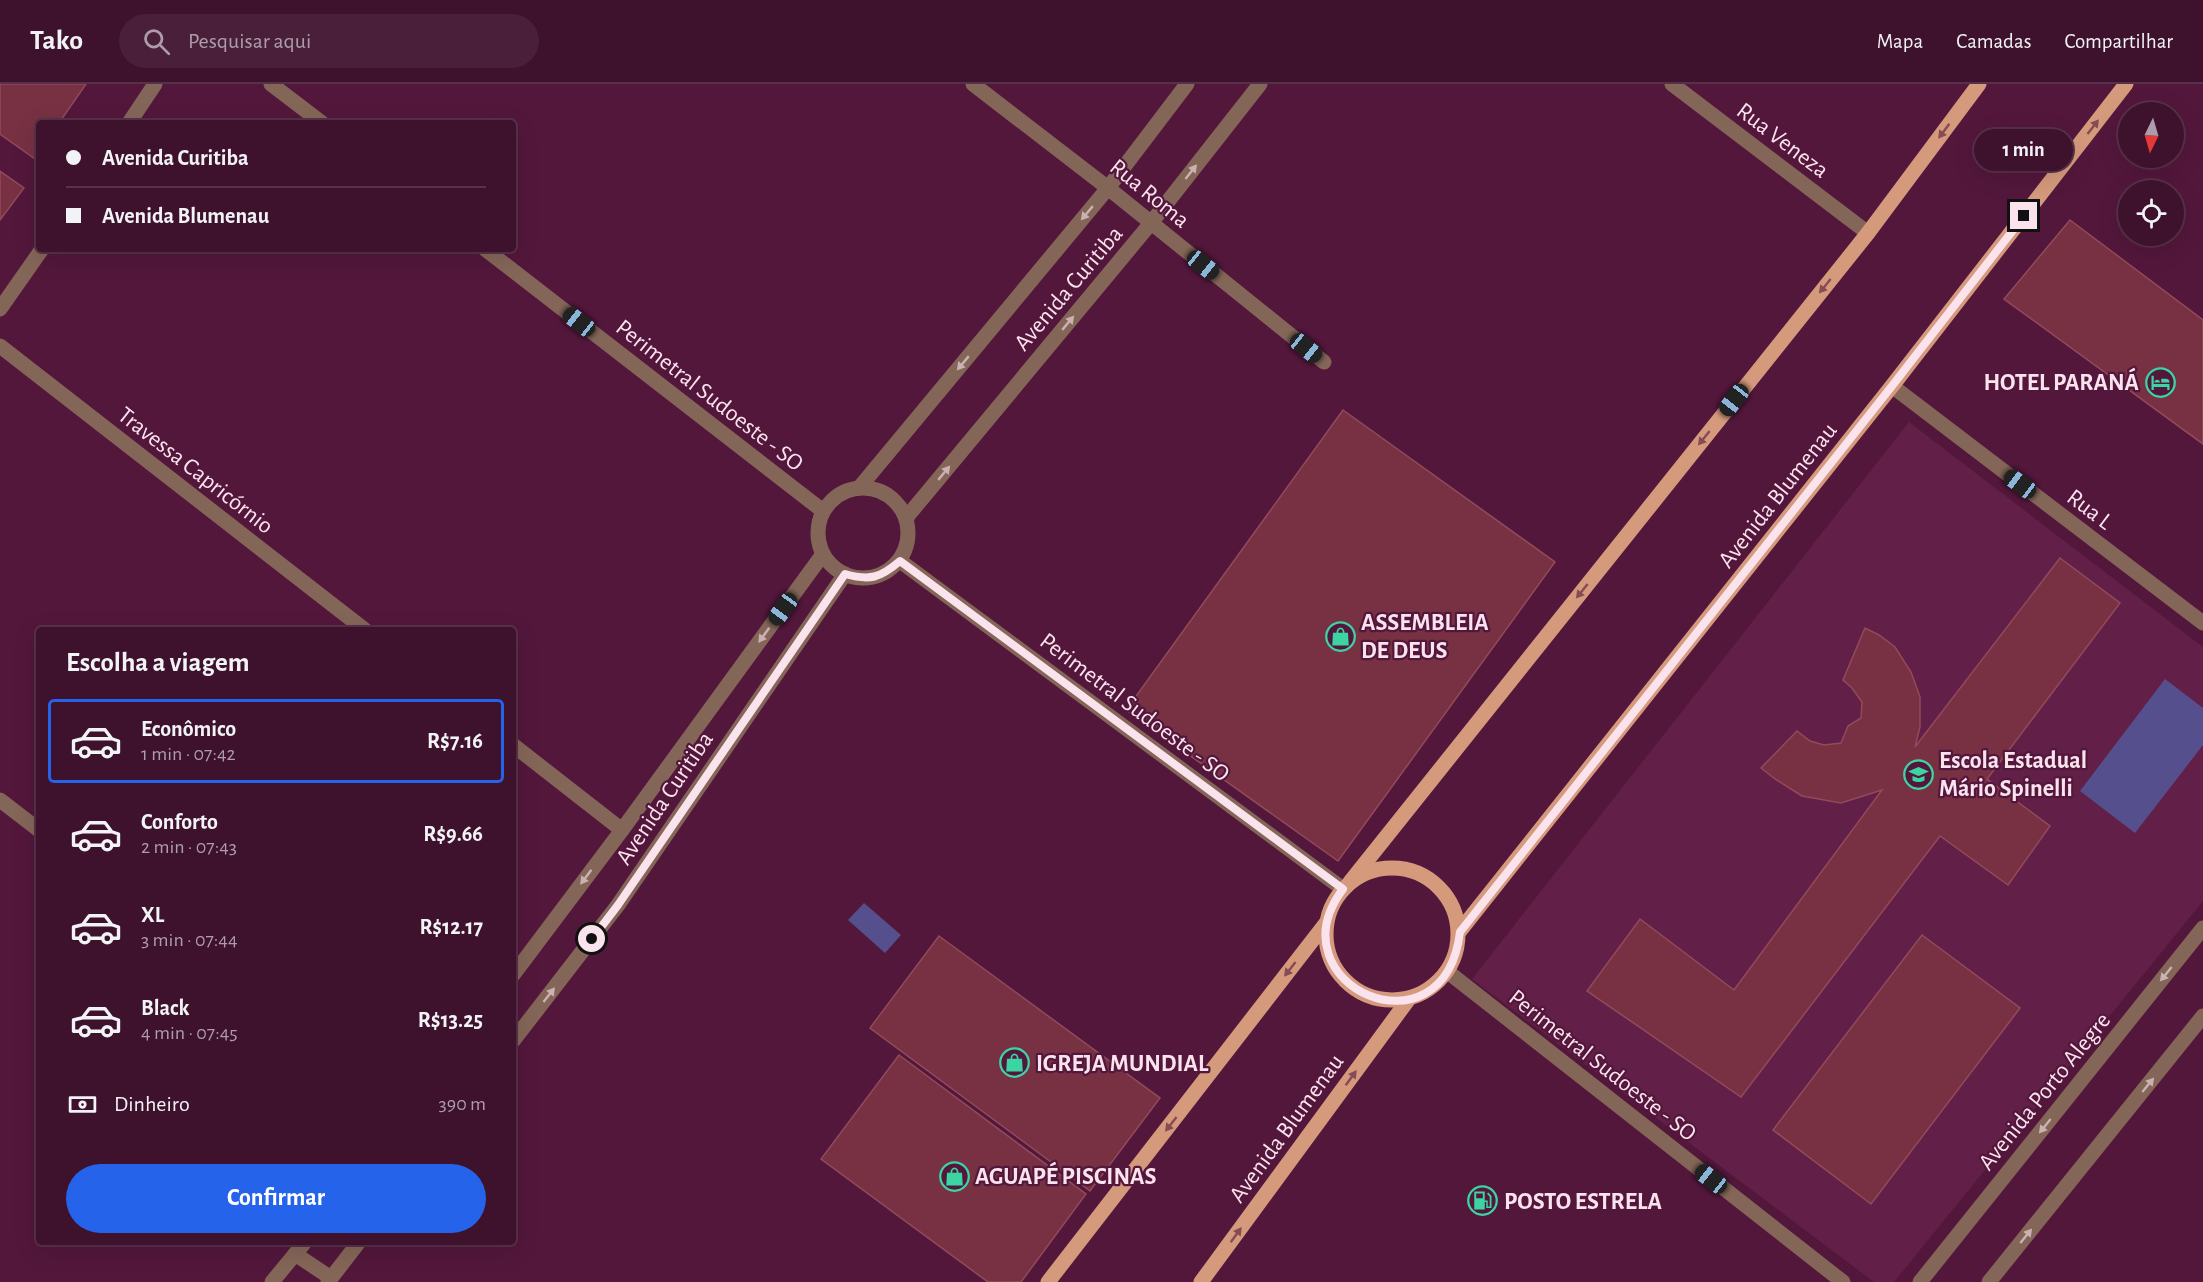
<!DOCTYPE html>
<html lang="pt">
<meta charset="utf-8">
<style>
:root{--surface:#3e112d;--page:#491f39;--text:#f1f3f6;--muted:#ad9daa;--line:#573149;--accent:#2563eb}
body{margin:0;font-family:"Alegreya Sans",sans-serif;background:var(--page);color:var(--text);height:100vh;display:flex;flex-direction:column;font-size:22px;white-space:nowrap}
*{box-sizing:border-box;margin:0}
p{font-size:20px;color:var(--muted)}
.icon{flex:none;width:33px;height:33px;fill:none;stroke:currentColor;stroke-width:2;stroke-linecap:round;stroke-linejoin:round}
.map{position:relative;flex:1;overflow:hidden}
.drawer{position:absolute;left:36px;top:543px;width:480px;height:618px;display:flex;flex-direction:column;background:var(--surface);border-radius:6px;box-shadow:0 6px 24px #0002,0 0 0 2px var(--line)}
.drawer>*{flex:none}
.top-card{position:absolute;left:36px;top:36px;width:480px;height:132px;border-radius:6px;box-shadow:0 6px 24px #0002,0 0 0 2px var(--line);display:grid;align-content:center;height:132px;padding:0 30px;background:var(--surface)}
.needle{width:39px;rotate:185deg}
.fabs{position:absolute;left:2118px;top:18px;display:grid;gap:12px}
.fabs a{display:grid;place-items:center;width:66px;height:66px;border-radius:50%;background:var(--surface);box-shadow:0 6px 24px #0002,0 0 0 2px var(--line);font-size:30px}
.end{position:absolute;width:27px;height:27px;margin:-14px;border:8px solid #fbe3ee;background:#111;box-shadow:0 0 0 3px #111}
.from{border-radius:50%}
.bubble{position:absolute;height:42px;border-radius:21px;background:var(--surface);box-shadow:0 6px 24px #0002,0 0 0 2px var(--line);font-size:20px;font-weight:600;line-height:42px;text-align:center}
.car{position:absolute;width:18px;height:36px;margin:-18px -9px;border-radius:8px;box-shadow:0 0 4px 2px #0007;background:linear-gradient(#222 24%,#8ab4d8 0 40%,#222 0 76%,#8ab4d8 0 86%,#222 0)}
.top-card b{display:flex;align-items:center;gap:21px;height:57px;font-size:22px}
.top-card b+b{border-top:2px solid var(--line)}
.top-card i{width:15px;height:15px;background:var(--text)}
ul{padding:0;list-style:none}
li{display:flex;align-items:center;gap:18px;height:84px;margin:0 12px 9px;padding:0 18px;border:3px solid transparent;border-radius:6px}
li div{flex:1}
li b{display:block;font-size:22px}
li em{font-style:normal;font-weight:600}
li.on{border-color:var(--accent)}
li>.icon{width:54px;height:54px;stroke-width:1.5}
h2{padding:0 30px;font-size:27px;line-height:72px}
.pay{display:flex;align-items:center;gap:15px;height:66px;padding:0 30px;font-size:22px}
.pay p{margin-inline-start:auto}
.cta{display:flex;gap:12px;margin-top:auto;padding:12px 30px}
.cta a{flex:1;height:69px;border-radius:36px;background:var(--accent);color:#fff;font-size:24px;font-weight:600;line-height:69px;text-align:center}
header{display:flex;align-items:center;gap:36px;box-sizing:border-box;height:84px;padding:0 30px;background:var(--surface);border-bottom:2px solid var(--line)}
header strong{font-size:28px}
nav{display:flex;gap:33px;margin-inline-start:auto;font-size:21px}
.search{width:420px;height:54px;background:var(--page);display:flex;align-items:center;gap:15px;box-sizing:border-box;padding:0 21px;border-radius:33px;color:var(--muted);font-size:22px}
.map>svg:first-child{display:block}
.built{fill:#621f48}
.water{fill:#564f8d}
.building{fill:#773143;stroke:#934a5b;stroke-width:1.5}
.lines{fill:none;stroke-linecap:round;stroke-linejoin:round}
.minor{stroke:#846658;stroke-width:15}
.major{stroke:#d5997c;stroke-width:15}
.oneway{fill:#874b56}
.oneway2{fill:#cbb1b2}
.route{stroke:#fbe3ee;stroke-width:8}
.labels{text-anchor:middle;stroke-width:4.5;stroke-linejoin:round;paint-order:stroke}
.street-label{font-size:24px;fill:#fbe3ee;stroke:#53173c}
.poi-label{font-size:24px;font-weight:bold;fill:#fbe3ee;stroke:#53173c;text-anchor:start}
</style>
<header>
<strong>Tako</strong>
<div class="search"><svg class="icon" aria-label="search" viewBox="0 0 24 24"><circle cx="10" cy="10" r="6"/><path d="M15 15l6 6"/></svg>Pesquisar aqui</div>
<nav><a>Mapa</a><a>Camadas</a><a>Compartilhar</a></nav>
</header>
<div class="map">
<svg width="2203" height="1198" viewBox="0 0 2203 1198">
<rect width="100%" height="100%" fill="#53173c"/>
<polygon class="built" points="1909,338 2203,563 2203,817 1894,1198 1874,1198 1472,895"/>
<g class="water">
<polygon points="2165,595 2203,624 2203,661 2135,749 2080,707"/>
<polygon points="864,819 901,851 885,869 848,836"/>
</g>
<g class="building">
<polygon points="0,0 86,0 59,39 39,39 39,69 35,75 0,50"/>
<polygon points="0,87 24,104 0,136"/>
<polygon points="2070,136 2203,236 2203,360 2004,215"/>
<polygon points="1343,326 1555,478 1338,777 1126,626"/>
<polygon points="2060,474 2120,519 1987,695 2050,742 2008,801 1940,752 1741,1013 1587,907 1640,835 1734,906 1882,706 1841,719 1802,712 1775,695 1761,684 1797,647 1810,657 1824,661 1841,659 1848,642 1861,634 1862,618 1852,604 1843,596 1865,544 1879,551 1895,563 1911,588 1920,613 1920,643 1915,663"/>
<polygon points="1922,851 2020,924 1871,1120 1773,1046"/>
<polygon points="939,852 1160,1014 1090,1107 870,944"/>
<polygon points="899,971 1086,1110 1021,1198 988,1198 821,1075"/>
</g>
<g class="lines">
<g class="minor">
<polyline points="271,0 322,39"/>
<polyline points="973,0 1108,104 1324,278"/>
<polyline points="1672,0 1868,149"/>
<polyline points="129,39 155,0"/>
<polyline points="485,165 823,427"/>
<polyline points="0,225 42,165"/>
<polyline points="0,262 365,546"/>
<polyline points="1892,302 2203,539"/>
<circle cx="863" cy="449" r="45"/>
<polyline points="859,404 1108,104 1187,0"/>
<polyline points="906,434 1151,139 1260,0"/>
<polyline points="900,477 1343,805"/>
<polyline points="513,661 622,746"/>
<polyline points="0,716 39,746"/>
<polyline points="1448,888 1843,1198"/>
<polyline points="513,891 622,746 823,470"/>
<polyline points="513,957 618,821 845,490"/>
<polyline points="295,1170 331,1194"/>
<polyline points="272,1198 305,1158"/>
<polyline points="328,1198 359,1158"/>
<polyline points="1920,1198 2203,844"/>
<polyline points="1989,1198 2203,932"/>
</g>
<g class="major">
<circle cx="1392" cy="850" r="66"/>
<polyline points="1350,798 1868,149 1979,0"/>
<polyline points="1459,848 1892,302 2126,0"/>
<polyline points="1048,1198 1326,839"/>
<polyline points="1201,1198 1408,916"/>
</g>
</g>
<defs><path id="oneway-solid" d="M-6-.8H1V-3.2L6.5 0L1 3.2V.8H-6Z" transform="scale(1.5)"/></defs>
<g class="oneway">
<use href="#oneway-solid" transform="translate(2093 43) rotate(-52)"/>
<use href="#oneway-solid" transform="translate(1944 47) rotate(127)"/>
<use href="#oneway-solid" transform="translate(1825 202) rotate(129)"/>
<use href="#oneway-solid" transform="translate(1704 354) rotate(129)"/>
<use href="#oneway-solid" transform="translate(1582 507) rotate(129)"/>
<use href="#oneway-solid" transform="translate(1290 885) rotate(128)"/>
<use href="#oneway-solid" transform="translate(1351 994) rotate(-54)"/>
<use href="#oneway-solid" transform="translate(1171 1040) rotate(128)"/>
<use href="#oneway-solid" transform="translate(1236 1151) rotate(-54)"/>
</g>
<g class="oneway2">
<use href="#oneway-solid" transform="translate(1191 88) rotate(-52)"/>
<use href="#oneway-solid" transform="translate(1087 129) rotate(130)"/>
<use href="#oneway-solid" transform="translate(1068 239) rotate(-50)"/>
<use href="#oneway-solid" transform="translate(963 279) rotate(130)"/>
<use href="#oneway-solid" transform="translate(944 389) rotate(-50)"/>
<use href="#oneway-solid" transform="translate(764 551) rotate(126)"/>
<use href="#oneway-solid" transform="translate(586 793) rotate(127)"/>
<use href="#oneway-solid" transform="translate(2166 890) rotate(129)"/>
<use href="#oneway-solid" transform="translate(549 911) rotate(-52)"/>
<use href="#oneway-solid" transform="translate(2148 1001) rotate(-51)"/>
<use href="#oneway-solid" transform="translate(2045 1042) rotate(129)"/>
<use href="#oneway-solid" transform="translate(2026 1152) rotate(-51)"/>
</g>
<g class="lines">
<path class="route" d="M592,855L618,821L845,490C870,497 880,494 900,477L1343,805C1271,901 1444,978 1460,848L1892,302L2024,132"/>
</g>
<defs>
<symbol id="hotel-ring" viewBox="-11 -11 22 22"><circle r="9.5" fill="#53173c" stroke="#3dd4a3" stroke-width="1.5"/><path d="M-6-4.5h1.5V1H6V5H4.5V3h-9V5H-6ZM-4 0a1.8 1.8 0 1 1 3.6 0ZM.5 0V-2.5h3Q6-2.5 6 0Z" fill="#3dd4a3"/></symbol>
<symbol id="shop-ring" viewBox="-11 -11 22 22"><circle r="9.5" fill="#53173c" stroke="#3dd4a3" stroke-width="1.5"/><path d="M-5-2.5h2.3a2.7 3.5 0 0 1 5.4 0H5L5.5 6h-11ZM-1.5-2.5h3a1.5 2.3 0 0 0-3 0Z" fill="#3dd4a3"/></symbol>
<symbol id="school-ring" viewBox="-11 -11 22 22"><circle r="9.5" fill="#53173c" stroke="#3dd4a3" stroke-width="1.5"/><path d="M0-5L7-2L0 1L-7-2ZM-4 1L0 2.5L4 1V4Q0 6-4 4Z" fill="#3dd4a3"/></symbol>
<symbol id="fuel-ring" viewBox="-11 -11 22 22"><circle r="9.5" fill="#53173c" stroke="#3dd4a3" stroke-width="1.5"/><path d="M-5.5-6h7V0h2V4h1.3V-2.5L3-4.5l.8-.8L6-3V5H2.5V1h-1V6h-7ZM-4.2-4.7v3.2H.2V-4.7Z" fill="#3dd4a3"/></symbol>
</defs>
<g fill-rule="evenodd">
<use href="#hotel-ring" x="2144" y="282" width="33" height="33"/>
<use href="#shop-ring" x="1324" y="536" width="33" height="33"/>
<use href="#school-ring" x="1902" y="674" width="33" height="33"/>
<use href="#shop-ring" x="998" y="962" width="33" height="33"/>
<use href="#shop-ring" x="938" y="1076" width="33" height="33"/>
<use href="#fuel-ring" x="1466" y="1100" width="33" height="33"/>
</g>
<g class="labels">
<g class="street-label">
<text transform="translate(1783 56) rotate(37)" y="8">Rua Veneza</text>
<text transform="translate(1150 109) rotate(39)" y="8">Rua Roma</text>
<text transform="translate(1068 204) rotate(-50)" y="8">Avenida Curitiba</text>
<text transform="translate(710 311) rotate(38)" y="8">Perimetral Sudoeste - SO</text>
<text transform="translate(196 386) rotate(38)" y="8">Travessa Capricórnio</text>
<text transform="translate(1777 411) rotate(-52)" y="8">Avenida Blumenau</text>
<text transform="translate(2090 425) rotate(37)" y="8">Rua L</text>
<text transform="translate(1135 623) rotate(37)" y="8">Perimetral Sudoeste - SO</text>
<text transform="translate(664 714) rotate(-56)" y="8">Avenida Curitiba</text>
<text transform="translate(1603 981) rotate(38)" y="8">Perimetral Sudoeste - SO</text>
<text transform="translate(2044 1007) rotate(-51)" y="8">Avenida Porto Alegre</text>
<text transform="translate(1286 1044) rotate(-54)" y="8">Avenida Blumenau</text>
</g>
<g class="poi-label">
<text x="2139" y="306" text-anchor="end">HOTEL PARANÁ</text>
<text x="1361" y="546">ASSEMBLEIA<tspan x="1361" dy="28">DE DEUS</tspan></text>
<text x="1939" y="684">Escola Estadual<tspan x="1939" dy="28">Mário Spinelli</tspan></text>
<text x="1036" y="987">IGREJA MUNDIAL</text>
<text x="975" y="1100">AGUAPÉ PISCINAS</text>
<text x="1504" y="1125">POSTO ESTRELA</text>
</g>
</g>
</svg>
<div class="fabs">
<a><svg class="needle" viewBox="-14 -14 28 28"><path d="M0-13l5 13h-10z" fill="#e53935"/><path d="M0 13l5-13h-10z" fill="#ad9daa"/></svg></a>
<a><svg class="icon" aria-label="locate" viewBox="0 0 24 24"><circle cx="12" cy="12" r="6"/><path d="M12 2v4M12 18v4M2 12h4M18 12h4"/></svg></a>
</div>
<i class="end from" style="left:592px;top:855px"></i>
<i class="end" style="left:2024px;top:132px"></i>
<div class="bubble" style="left:1974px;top:45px;width:99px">1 min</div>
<i class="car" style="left:1203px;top:181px;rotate:129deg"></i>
<i class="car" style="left:579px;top:238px;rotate:308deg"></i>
<i class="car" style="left:1306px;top:264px;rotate:129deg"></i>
<i class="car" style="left:1734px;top:316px;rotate:218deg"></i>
<i class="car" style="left:2020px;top:400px;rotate:307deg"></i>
<i class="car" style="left:783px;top:525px;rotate:216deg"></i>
<i class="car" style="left:1711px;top:1095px;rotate:308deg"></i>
<div class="top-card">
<b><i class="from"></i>Avenida Curitiba</b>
<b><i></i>Avenida Blumenau</b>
</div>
<section class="drawer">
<h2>Escolha a viagem</h2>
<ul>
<li class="on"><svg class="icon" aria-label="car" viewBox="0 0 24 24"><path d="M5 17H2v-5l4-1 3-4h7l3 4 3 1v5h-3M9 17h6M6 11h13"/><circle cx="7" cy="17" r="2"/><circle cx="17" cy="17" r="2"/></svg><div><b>Econômico</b><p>1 min · 07:42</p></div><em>R$7.16</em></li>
<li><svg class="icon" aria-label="car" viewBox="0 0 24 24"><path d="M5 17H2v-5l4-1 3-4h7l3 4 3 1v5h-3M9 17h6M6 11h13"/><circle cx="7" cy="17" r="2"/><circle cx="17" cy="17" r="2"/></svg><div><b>Conforto</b><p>2 min · 07:43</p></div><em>R$9.66</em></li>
<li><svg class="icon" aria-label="car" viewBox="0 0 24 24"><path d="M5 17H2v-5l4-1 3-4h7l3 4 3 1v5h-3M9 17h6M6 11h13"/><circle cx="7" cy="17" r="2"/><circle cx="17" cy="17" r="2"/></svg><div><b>XL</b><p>3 min · 07:44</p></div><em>R$12.17</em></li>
<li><svg class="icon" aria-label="car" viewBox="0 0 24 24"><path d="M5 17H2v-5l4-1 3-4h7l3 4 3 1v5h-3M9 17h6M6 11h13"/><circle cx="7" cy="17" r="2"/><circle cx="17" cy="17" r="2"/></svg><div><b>Black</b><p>4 min · 07:45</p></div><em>R$13.25</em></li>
</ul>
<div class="pay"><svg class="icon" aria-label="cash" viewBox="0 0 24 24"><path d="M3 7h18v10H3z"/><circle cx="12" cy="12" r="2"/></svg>Dinheiro<p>390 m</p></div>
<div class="cta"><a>Confirmar</a></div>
</section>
</div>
